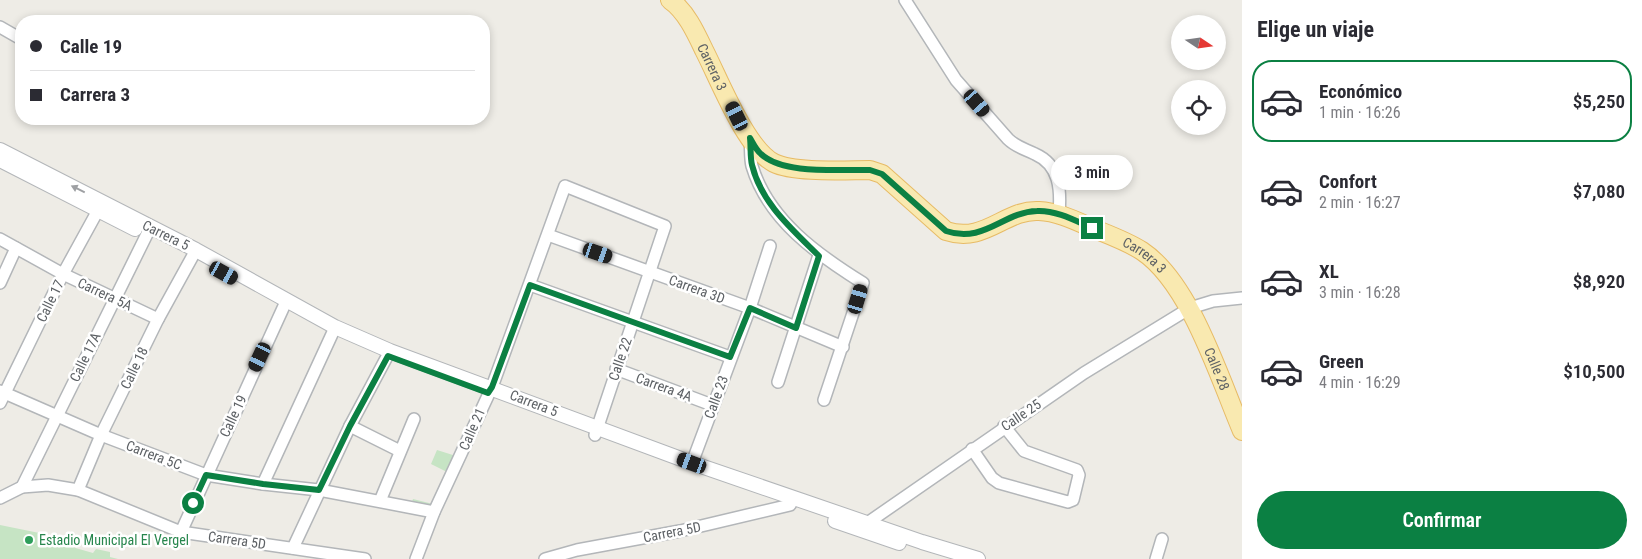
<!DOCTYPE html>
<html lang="es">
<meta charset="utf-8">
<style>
:root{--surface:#fff;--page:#f7f7f7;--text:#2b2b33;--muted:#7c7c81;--line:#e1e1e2;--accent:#0b8043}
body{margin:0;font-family:"Roboto Condensed",sans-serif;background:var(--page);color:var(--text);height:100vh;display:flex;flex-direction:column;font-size:19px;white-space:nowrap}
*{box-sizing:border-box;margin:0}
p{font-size:16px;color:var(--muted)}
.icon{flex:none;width:28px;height:28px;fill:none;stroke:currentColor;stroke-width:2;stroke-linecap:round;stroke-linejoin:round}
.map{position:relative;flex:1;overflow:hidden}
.details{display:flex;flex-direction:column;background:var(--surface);width:400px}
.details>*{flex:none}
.guide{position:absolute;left:15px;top:15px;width:475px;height:110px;border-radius:20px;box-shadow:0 2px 8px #0003;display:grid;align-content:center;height:110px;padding:0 15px;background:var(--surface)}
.needle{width:32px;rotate:103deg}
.fabs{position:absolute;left:1171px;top:15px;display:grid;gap:10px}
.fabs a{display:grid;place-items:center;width:55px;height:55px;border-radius:50%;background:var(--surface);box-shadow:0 2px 8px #0003;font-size:25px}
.end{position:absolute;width:22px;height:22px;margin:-11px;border:6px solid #0b8043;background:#fff;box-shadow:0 0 0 2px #fff}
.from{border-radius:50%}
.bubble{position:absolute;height:35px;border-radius:18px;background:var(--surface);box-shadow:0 2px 8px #0003;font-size:16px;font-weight:600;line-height:35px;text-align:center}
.car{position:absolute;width:15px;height:30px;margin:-15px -8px;border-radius:6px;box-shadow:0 0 4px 1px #0007;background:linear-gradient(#222 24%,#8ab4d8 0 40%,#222 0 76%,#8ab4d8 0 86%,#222 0)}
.guide b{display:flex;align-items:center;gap:18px;height:48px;font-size:19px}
.guide b+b{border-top:1px solid var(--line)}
.guide i{width:12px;height:12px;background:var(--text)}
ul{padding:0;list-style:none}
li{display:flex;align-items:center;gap:15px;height:82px;margin:0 10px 8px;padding:0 5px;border:2px solid transparent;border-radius:20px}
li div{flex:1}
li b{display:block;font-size:19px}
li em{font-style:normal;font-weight:600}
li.active{border-color:var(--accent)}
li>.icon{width:45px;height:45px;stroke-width:1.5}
h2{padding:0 15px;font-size:22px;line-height:60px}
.action{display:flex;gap:10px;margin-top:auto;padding:10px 15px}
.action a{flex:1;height:58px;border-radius:30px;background:var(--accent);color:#fff;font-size:20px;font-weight:600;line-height:58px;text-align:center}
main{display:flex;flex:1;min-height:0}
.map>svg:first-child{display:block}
.green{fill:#c6e4c4}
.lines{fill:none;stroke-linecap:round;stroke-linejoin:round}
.minor-casing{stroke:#b3b6b9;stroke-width:14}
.tertiary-casing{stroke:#b3b6b9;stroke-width:16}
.primary-casing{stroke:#e7bb66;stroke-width:20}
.minor{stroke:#fff;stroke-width:11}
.tertiary{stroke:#fff;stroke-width:14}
.primary{stroke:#f9e9b0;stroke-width:18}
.oneway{fill:#9ea0a3}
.route{stroke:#0b8043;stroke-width:6}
.leisure-dot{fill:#2e9e5b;stroke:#fff;stroke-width:2}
.labels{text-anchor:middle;stroke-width:5;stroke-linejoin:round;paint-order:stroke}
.street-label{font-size:14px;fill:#5d6165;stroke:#fff}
.leisure-label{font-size:14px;fill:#27864d;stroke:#fff;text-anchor:start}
</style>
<main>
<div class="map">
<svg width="1242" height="559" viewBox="0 0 1242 559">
<rect width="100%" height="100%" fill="#eeece6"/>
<g class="green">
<polygon points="437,450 456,456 432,510 411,505 413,499 433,504 449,473 431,464"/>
<polygon points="0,525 59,537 58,543 93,553 96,549 110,552 110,557 118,559 0,559"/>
</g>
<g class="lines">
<defs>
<g id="minor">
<path d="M905,0L956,80L1008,139C1016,147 1025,149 1035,154C1060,165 1061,190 1059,214"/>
<polyline points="0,27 21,39"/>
<path d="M750,140C751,148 750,158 752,166C768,220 818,255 863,283L824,400"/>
<polyline points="548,235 750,308 843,347"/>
<polyline points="0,239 63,274 158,319"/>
<polyline points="0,283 16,248"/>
<polyline points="530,285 730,357"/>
<polyline points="616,369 712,405"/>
<polyline points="778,382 819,255"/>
<polyline points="0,391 101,435 206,475 263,484 319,490 434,512"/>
<polyline points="0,403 63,274 102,203"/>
<polyline points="350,426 400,451"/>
<polyline points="972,449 992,478 999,483 1068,502 1073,500 1079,475 1077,470 1024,451 1004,426"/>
<polyline points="692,463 750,308 770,246"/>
<polyline points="263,484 333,332"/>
<polyline points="22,487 150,228"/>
<polyline points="78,490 101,435 158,319 196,250"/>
<polyline points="0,498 22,487 48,485 78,490 181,532 365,559"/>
<polyline points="380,501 414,419"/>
<polyline points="863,526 1084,373 1190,308 1213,301 1242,298"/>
<polyline points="181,532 284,306 288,302"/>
<polyline points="293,548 350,426 390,351"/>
<polyline points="416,559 434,512 492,387 565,186 665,226 595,435"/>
<polyline points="545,559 577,550 680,531 790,505 794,498"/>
<polyline points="1156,559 1162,539"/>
</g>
<g id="tertiary">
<polyline points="0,150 196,250 335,327 390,351 692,463 922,542 978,559"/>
<polyline points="0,160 135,229"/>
<polyline points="835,521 899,543"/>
</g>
<g id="primary">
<path id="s1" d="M670,0C686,11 696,33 704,50C719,79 746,149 774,163C794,173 846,170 870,170L882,174L946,231C985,244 1005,209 1039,211C1060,212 1078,222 1097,230C1112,236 1128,242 1142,251C1190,283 1219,377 1242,431"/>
</g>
</defs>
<use href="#minor" class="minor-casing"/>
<use href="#tertiary" class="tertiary-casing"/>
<use href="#primary" class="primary-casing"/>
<use href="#minor" class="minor"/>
<use href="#tertiary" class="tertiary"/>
<use href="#primary" class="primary"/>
</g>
<defs><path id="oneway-solid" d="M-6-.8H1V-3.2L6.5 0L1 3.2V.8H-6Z" transform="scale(1.25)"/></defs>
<use class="oneway" href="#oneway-solid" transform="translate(78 189) rotate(-154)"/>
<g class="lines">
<path class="route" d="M193,503L206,475L263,484L319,490L350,426L388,356L488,393L492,387L530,285L730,357L750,308L796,328L819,256C793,230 761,203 752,165C750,157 751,147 750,138C753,143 756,150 761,154C783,175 840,169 870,170L882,174L946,231C984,244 1003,212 1037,211C1056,210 1076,221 1092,228"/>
</g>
<circle class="leisure-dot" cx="29" cy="540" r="5"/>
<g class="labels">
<g class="street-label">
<text dy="5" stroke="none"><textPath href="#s1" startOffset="80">Carrera 3</textPath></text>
<text transform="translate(166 235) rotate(26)" y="5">Carrera 5</text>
<text dy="5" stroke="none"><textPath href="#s1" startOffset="604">Carrera 3</textPath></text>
<text transform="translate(697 289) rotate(20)" y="5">Carrera 3D</text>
<text transform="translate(105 294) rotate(25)" y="5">Carrera 5A</text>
<text transform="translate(50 301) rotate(-64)" y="5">Calle 17</text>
<text transform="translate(85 357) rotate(-64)" y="5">Calle 17A</text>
<text transform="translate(620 359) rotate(-71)" y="5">Calle 22</text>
<text transform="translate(134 368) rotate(-64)" y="5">Calle 18</text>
<text dy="5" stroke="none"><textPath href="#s1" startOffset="741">Calle 28</textPath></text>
<text transform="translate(664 387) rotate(20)" y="5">Carrera 4A</text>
<text transform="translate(716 397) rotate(-70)" y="5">Calle 23</text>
<text transform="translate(534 403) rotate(21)" y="5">Carrera 5</text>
<text transform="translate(1021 415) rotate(-34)" y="5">Calle 25</text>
<text transform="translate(233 416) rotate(-65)" y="5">Calle 19</text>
<text transform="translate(472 429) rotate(-66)" y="5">Calle 21</text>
<text transform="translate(154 455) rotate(21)" y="5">Carrera 5C</text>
<text transform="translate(672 532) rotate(-11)" y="5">Carrera 5D</text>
<text transform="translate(237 540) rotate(8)" y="5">Carrera 5D</text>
</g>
<g class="leisure-label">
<text x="39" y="545">Estadio Municipal El Vergel</text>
</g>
</g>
</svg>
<div class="fabs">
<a><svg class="needle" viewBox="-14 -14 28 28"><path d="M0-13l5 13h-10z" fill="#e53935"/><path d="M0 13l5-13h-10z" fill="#7c7c81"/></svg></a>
<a><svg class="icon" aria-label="locate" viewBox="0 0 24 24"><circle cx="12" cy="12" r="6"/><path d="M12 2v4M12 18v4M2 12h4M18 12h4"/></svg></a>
</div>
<i class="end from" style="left:193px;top:503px"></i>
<i class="end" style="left:1092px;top:228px"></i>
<div class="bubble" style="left:1051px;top:155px;width:82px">3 min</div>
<i class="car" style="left:977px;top:103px;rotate:139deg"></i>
<i class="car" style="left:737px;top:116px;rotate:334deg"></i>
<i class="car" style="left:598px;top:253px;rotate:109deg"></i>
<i class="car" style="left:224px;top:273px;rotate:119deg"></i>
<i class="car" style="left:858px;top:299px;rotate:17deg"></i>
<i class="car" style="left:260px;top:357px;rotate:205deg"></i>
<i class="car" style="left:692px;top:463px;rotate:290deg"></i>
<div class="guide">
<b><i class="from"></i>Calle 19</b>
<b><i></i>Carrera 3</b>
</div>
</div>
<section class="details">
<h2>Elige un viaje</h2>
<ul>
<li class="active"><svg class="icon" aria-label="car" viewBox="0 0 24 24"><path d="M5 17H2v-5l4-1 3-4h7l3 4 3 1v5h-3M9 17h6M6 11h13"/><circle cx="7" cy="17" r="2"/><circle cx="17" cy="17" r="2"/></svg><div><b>Económico</b><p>1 min · 16:26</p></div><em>$5,250</em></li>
<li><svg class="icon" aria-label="car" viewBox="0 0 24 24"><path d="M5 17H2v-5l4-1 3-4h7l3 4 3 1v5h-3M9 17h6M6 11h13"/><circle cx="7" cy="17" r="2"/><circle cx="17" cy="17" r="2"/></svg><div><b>Confort</b><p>2 min · 16:27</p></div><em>$7,080</em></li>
<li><svg class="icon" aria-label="car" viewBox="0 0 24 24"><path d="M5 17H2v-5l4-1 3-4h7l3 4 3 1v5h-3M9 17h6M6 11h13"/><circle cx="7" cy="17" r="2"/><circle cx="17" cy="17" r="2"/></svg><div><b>XL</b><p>3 min · 16:28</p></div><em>$8,920</em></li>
<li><svg class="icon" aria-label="car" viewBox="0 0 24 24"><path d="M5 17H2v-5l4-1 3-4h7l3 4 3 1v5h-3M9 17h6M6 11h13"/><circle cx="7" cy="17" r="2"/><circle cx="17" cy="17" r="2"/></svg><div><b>Green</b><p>4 min · 16:29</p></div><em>$10,500</em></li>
</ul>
<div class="action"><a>Confirmar</a></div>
</section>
</main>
